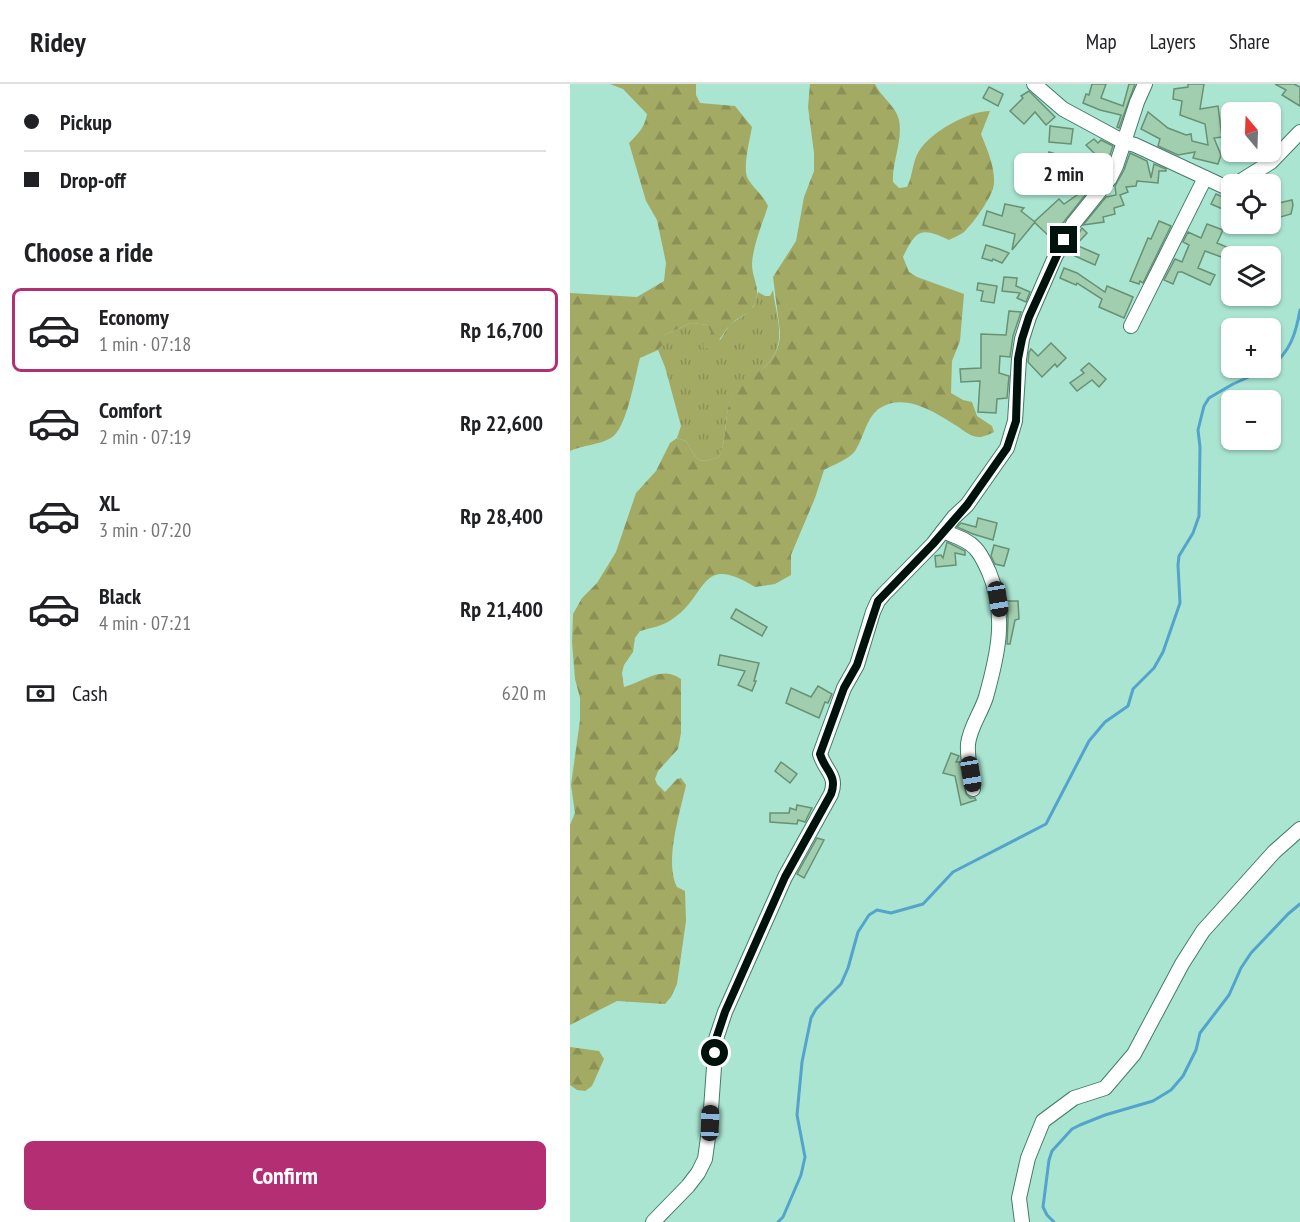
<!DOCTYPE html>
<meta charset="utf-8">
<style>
:root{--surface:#fff;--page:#f2f2f2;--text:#202124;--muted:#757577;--line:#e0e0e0;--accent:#b32e73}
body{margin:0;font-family:"PT Sans Narrow",sans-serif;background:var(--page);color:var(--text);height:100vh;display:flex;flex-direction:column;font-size:22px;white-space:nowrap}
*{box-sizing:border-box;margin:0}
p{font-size:20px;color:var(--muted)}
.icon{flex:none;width:33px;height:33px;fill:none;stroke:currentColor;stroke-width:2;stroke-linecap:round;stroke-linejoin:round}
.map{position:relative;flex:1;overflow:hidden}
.sheet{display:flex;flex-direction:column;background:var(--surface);width:570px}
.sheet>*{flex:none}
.hud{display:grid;align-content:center;height:132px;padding:0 24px;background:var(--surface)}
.needle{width:39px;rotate:341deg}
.fabs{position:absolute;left:651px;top:18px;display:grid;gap:12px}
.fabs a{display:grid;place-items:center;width:60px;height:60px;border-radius:9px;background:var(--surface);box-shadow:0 2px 4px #0004;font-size:30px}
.end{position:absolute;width:27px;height:27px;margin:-14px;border:8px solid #00120c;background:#fff;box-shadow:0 0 0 3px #fff}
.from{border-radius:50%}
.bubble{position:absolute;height:42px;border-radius:9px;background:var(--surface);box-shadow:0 2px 4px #0004;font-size:20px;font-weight:700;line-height:42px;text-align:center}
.car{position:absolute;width:18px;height:36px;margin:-18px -9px;border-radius:8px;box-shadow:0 0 4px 2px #0007;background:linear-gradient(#222 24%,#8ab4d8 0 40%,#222 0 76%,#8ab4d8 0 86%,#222 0)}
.hud b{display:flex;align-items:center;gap:21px;height:57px;font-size:22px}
.hud b+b{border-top:2px solid var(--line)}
.hud i{width:15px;height:15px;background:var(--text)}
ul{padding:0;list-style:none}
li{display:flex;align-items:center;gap:18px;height:84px;margin:0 12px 9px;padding:0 12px;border:3px solid transparent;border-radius:9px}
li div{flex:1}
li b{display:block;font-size:22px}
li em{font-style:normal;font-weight:700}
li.on{border-color:var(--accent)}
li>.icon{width:54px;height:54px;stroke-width:1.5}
h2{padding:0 24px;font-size:27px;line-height:72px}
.pay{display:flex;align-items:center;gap:15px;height:66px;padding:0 24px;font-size:22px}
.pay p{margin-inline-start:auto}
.cta{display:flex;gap:12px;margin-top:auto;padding:12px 24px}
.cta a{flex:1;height:69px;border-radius:9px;background:var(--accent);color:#fff;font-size:24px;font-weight:700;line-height:69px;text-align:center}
header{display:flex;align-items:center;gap:36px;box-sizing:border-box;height:84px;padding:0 30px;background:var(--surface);border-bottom:2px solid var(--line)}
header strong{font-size:28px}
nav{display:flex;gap:33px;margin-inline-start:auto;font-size:21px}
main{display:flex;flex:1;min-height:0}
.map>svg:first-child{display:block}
.grass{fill:url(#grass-tufts)}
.forest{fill:url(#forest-firs)}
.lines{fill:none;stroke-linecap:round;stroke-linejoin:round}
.stream{stroke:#54a3cc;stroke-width:3}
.building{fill:#a1ceae;stroke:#679173;stroke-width:1.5}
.minor-casing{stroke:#437b6b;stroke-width:16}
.minor{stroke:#fff;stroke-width:14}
.route{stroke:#00120c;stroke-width:8}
</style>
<header>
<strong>Ridey</strong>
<nav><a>Map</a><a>Layers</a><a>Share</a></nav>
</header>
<main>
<section class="sheet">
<div class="hud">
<b><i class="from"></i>Pickup</b>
<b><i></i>Drop-off</b>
</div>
<h2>Choose a ride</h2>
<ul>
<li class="on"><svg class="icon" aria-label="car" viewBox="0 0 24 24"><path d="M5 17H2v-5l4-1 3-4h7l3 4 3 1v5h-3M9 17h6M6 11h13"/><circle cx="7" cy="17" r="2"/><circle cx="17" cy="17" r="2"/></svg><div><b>Economy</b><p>1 min · 07:18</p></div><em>Rp 16,700</em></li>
<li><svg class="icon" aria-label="car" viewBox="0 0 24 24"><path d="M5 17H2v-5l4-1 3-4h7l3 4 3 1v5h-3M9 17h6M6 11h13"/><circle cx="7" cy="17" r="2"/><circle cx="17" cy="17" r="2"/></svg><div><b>Comfort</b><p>2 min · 07:19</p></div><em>Rp 22,600</em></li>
<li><svg class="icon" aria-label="car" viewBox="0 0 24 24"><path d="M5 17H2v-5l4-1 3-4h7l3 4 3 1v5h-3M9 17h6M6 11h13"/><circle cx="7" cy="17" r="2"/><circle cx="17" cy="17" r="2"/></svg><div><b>XL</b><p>3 min · 07:20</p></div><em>Rp 28,400</em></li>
<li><svg class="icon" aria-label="car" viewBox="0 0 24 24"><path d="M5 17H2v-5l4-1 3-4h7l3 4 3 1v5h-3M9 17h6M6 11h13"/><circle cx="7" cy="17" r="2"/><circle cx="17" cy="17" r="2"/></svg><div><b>Black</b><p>4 min · 07:21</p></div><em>Rp 21,400</em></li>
</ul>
<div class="pay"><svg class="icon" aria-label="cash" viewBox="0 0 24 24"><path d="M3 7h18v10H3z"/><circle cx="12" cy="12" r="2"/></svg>Cash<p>620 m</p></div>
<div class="cta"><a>Confirm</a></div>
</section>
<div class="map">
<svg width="730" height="1138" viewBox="0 0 730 1138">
<defs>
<pattern id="grass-tufts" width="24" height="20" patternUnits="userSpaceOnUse" patternTransform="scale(1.5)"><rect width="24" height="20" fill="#a3aa64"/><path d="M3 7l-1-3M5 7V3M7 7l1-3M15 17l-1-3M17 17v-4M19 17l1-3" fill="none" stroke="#8b9156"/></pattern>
<pattern id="forest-firs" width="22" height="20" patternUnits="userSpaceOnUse" patternTransform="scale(1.5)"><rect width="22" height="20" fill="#a3aa64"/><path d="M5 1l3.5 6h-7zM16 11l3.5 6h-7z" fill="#8b9156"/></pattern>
</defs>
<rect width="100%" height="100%" fill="#aae5d2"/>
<path class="grass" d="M203,206C207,238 220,263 190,287C175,299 169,293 161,314C154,333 157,358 149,373C125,382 127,374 116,357L107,354L111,342L95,283L88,266L94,260V251L121,239L139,241L141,249L150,256L160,240L175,231L184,222L188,208L195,212H200Z"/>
<g class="forest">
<path d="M40,0H126V11L130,19L165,22L182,43C180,55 172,85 178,95C184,105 193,111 198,122C192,141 183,161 182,180C182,196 192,204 184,221C179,232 167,233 160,241C151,250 149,263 134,265L133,261L141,249L138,241L121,239L94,251V260L88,266L70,274C65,292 57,345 41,354C29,361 13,361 0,367V209L67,213L94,197L96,179L87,136L76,117L59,59C68,50 75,43 77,30L53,5Z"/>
<path d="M240,0H305C311,13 326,22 329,36C333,57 322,77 323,98L329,104L337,103C343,92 342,78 349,67C361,48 398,27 420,27L411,50C417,65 425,83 424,99C424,111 404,138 395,147C391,151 384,153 379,156C352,143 346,145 333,173L339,188L347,193L394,210L390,257L382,277L381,309L393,316L402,318L407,332L422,342L424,348C420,350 415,352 411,353C402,354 394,347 387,342C366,329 335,308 310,324C296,333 294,354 285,367C279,375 263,381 254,386L245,414L221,471V491L205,500L185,503C128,468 139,512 101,536C93,542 80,544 70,547L65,554L63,568L54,581L52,589L54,603C74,598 91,581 111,595V649L108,665L88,687L85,695L87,700L95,708L107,695L111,694L116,701C110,729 94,778 107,803L115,807L116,837L107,900L101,913L95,920L47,917L0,941V741L5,729L1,701L10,636V614L5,595L2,558L3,530L12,514L27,499L46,468L66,409L86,387L100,359L107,354L116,357C127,374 125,382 149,373C159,354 152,320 168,300C172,295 182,292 188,288C201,280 211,264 210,248L203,193L226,157L234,113L244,87V69L238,23Z"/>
<polygon points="0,963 29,967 34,975 22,1002 15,1007 7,1006 0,1001"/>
</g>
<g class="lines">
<g class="stream">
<path d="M700,283C720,269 726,249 730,226"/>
<polyline points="208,1138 213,1133 231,1091 235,1073 227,1031 232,978 241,934 246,925 271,900 278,884 288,848 299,831 307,826 321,829 353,820 383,788 476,740 519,657 535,638 558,622 563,605 584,584 593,568 610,519 608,481 609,472 623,449 629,432 630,363 628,346 634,322 639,314 663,300 699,284"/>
<polyline points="484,1138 477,1131 473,1123 479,1076 482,1067 502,1045 510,1041 535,1031 583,1017 601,1006 613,992 626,966 630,949 659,911 671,884 681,869 718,830 730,820"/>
</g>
</g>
<g class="building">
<polygon points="522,0 536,0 531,14 553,22 559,0 565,0 549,44 547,43 551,31 530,26 513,19 516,10 519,11"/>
<polygon points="618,0 634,0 630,25 648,22 652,53 644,54 651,71 648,80 623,74 625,68 608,71 588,62 590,55 571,45 578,28 598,44 616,51 621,50 622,57 638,61 635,40 610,31 612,17 603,15 604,5 618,3"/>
<polygon points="705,0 724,0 730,3 730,22 712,11 716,6"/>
<polygon points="419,3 433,10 428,22 413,14"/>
<polygon points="459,7 485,33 476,41 465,28 454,40 440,27 453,14 451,12"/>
<polygon points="480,42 503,45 501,60 479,58"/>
<polygon points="524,55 528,59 531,56 543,62 539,74 530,81 533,85 518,97 508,84 492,80 488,91 473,87 479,68 516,79 525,70 516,61"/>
<polygon points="560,69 577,77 581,94 584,80 596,85 596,87 589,87 588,99 567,97 566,102 556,103 558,108 550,111 554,121 544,124 545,130 533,133 534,138 513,141 536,113 546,111 545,102 554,86"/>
<polygon points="520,105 481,154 464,138 489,115 494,120 513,107"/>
<polygon points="646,110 662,117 662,129 641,120"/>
<polygon points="722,116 723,121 721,130 700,136 700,121"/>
<polygon points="435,120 454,124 451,127 465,138 442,166 445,150 413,141 417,127 432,132"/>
<polygon points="589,137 601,142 573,199 570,197 569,200 560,197 578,154 581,155"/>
<polygon points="637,140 653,146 647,159 678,172 662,172 662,177 635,167 628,184 645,191 640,201 612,188 608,188 603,200 594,196 605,175 612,178 619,161 613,158 618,148 631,154"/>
<polygon points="512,144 517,149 506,161 529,171 525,181 505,172 499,167"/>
<polygon points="416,161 429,165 439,169 432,179 423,175 422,177 412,174"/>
<polygon points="494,184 507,189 535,208 537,202 563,213 554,234 529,223 532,215 507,199 506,201 490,194"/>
<polygon points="434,193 447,194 446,202 460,208 456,218 447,214 450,209 432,207"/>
<polygon points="408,199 427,202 424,219 411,217 413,207 407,206"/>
<polygon points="439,227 451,228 443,252 440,273 430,272 429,289 439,292 437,314 427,315 426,329 408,328 410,297 391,298 390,285 411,284 411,250 436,251"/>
<polygon points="481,259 496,274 487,283 485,280 472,293 458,278 459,268 461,265 468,272"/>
<polygon points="519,279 536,295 529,303 522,296 507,307 500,299 514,289 511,286"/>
<polygon points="408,434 427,439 423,456 403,450 387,443 391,439 406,443"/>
<polygon points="377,458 395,467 395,471 385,469 386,481 366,483 365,472 371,471 373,474"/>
<polygon points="424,461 439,465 434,482 425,480 421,472"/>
<polygon points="437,517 448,517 449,535 445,536 440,560 437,560 438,535"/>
<polygon points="166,525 197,543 192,552 161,534"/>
<polygon points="150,571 189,579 184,597 186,597 182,607 168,601 175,587 148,581"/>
<polygon points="248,602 262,610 258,619 255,618 249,634 216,619 221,604 241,613"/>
<polygon points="381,669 389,672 386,678 390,678 396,710 400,714 405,714 406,716 391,721 385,692 373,689"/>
<polygon points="211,678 227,690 220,699 205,687"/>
<polygon points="227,721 242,724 235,738 228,736 227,740 200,738 200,729 219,729 220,724 226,726"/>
<polygon points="247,754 254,756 234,794 227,790"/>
</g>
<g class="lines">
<defs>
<g id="minor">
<polyline points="464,0 493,25 554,58 567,18 575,0"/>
<polyline points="666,100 701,78 730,48"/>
<polyline points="561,242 635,94"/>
<path d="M373,447C384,452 397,455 405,464C412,471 415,480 419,488C437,531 428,570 416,613C411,629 400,643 398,660C397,675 401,691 403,705"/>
<path d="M83,1138L118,1102L128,1089L135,1075L140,1039L146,955L155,928L215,793L261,710C268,691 255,687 250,670L274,604L287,581L303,528L308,517L314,510L363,460L384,433L397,421L437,364L445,337L449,275L452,255L459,233L485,173L503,140L540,94L546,82L554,58L565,61L653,102L662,103"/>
<polyline points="452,1138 449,1114 458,1074 473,1037 504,1014 535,1004 564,970 612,880 633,847 704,768 730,745"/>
</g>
</defs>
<use href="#minor" class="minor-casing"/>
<use href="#minor" class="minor"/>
</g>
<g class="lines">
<path class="route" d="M145,969L146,955L155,928L215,793L261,710C268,691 255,687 250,670L274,604L287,581L308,517L363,460L397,421L437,364L446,337L448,275L452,255L459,233L494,156"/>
</g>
</svg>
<div class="fabs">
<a><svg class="needle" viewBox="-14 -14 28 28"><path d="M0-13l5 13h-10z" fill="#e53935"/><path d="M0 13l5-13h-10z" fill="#757577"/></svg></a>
<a><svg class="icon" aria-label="locate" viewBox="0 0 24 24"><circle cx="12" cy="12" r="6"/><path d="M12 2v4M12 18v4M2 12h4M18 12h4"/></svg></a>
<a><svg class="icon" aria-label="layers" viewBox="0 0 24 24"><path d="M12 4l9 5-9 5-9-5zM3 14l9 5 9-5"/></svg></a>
<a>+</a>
<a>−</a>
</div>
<i class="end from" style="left:145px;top:969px"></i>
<i class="end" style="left:494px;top:156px"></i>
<div class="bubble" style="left:444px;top:69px;width:99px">2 min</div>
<i class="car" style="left:428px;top:515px;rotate:171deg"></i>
<i class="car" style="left:401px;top:690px;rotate:171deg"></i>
<i class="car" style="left:140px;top:1039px;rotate:2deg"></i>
</div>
</main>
